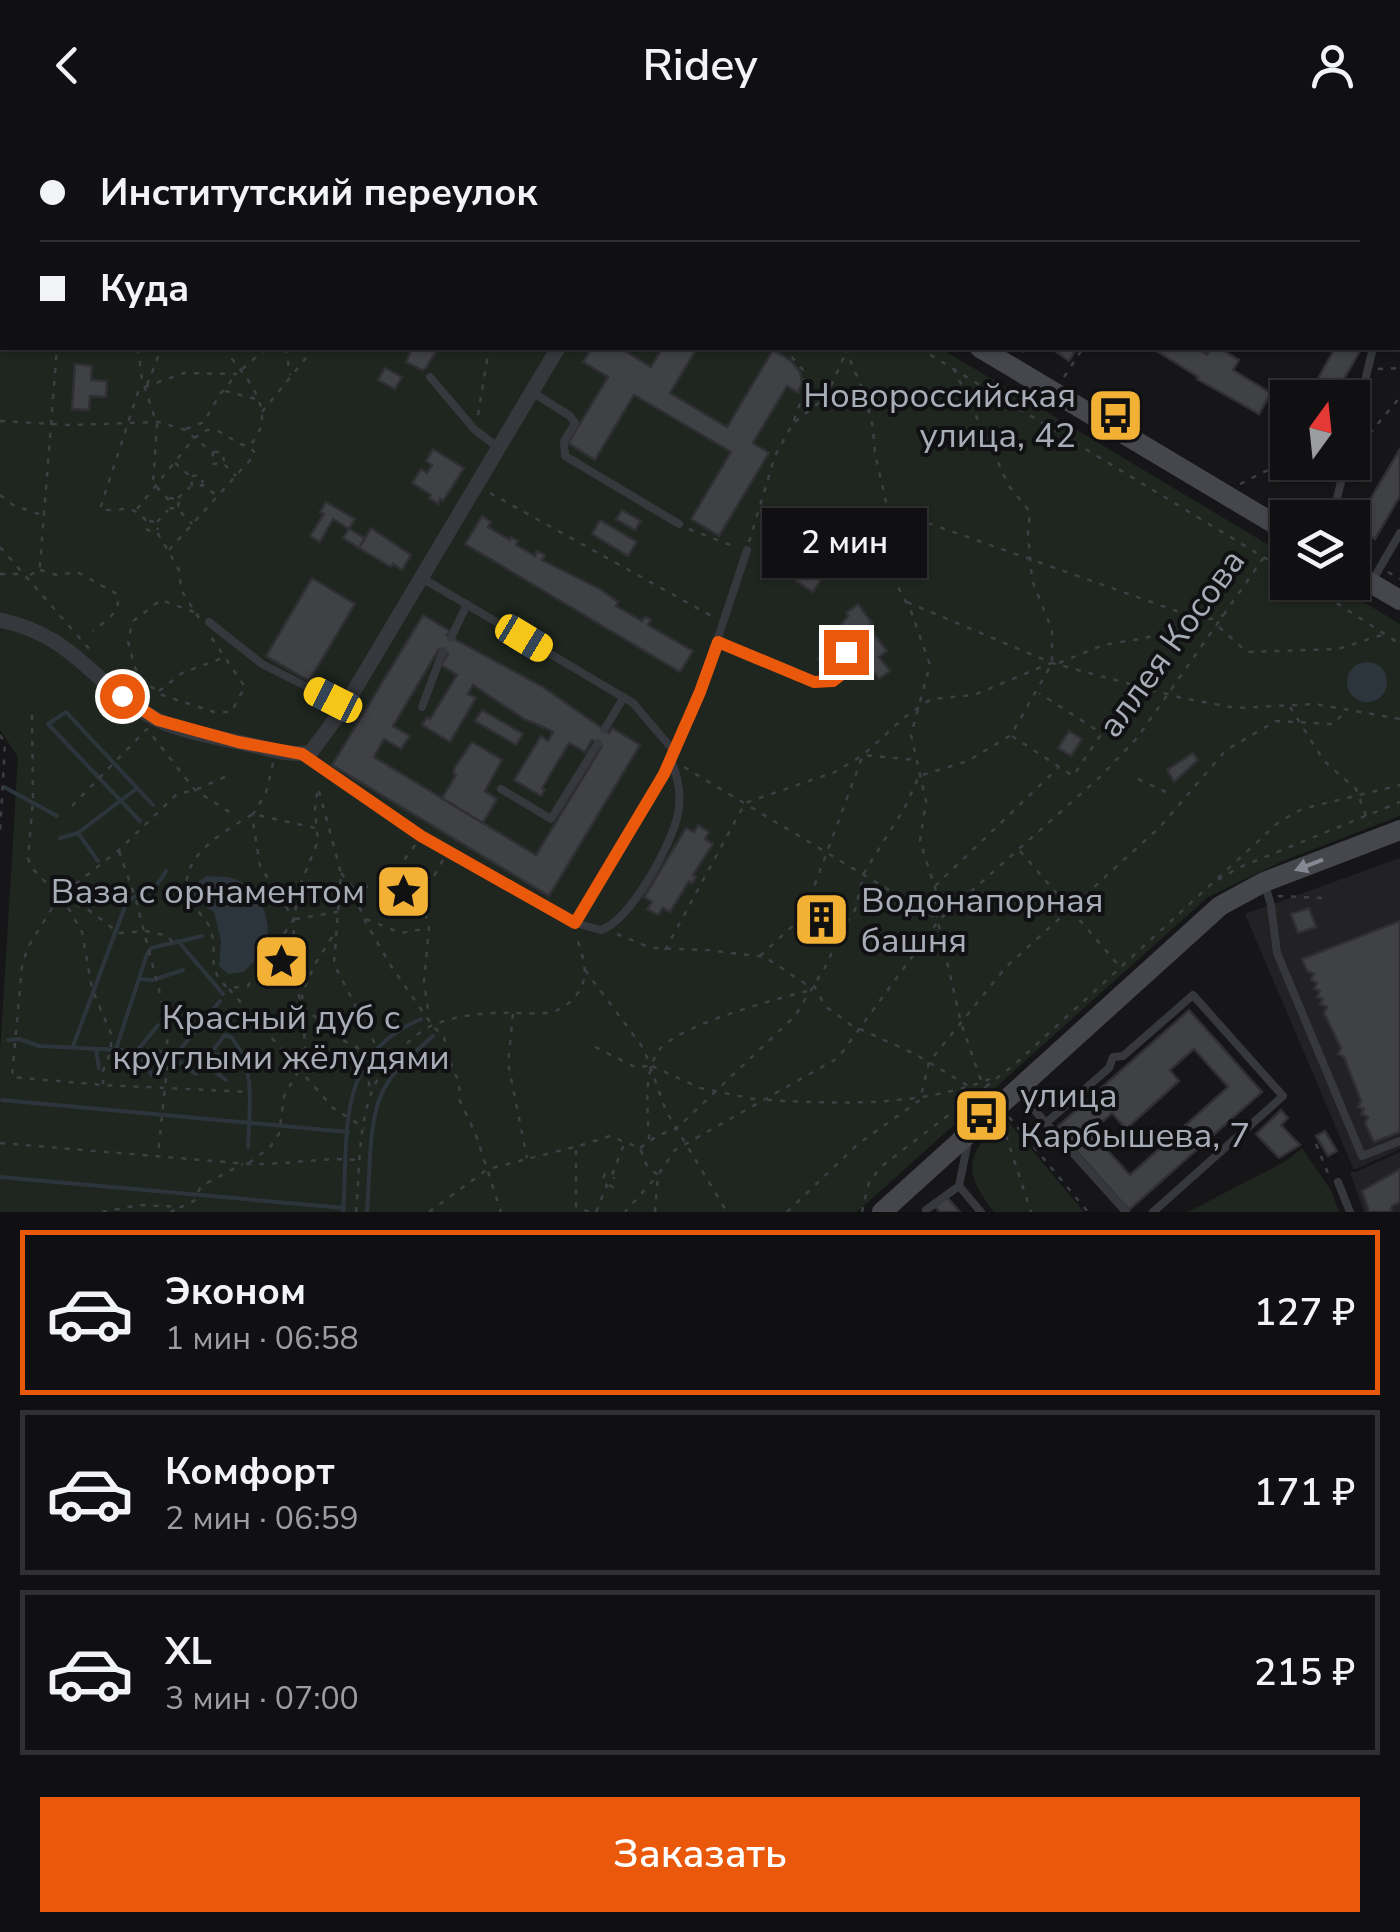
<!DOCTYPE html>
<html lang="ru">
<meta charset="utf-8">
<style>
:root{--surface:#101012;--page:#1e1e20;--text:#f1f3f6;--muted:#9c9d9f;--line:#303032;--accent:#ea580c}
body{margin:0;font-family:"Nunito Sans",sans-serif;background:var(--page);color:var(--text);height:100vh;display:flex;flex-direction:column;font-size:38px;white-space:nowrap}
*{box-sizing:border-box;margin:0}
p{font-size:32px;color:var(--muted)}
.icon{flex:none;width:55px;height:55px;fill:none;stroke:currentColor;stroke-width:2;stroke-linecap:round;stroke-linejoin:round}
.map{position:relative;height:1082px;overflow:hidden}
.details{display:flex;flex-direction:column;background:var(--surface);flex:1}
.details>*{flex:none}
.top-card{position:absolute;left:0px;top:0px;width:1400px;height:220px;box-shadow:0 2px 8px #0004,0 0 0 2px var(--line);display:grid;align-content:center;height:220px;padding:0 40px;background:var(--surface)}
.needle{width:65px;rotate:15deg}
.tools{position:absolute;left:1270px;top:250px;display:grid;gap:20px}
.tools a{display:grid;place-items:center;width:100px;height:100px;border-radius:0px;background:var(--surface);box-shadow:0 2px 8px #0004,0 0 0 2px var(--line);font-size:50px}
.end{position:absolute;width:45px;height:45px;margin:-22px;border:12px solid #ea580c;background:#fff;box-shadow:0 0 0 5px #fff}
.from{border-radius:50%}
.bubble{position:absolute;height:70px;border-radius:0px;background:var(--surface);box-shadow:0 2px 8px #0004,0 0 0 2px var(--line);font-size:32px;font-weight:600;line-height:70px;text-align:center}
.car{position:absolute;width:30px;height:60px;margin:-30px -15px;border-radius:12px;box-shadow:0 0 8px 2px #0007;background:linear-gradient(#f5c518 24%,#345 0 40%,#f5c518 0 76%,#345 0 86%,#f5c518 0)}
.top-card b{display:flex;align-items:center;gap:35px;height:95px;font-size:38px}
.top-card b+b{border-top:2px solid var(--line)}
.top-card i{width:25px;height:25px;background:var(--text)}
ul{padding:18px 0 0;list-style:none}
li{display:flex;align-items:center;gap:30px;height:165px;margin:0 20px 15px;padding:0 20px;border:5px solid var(--line);border-radius:0px}
li div{flex:1}
li b{display:block;font-size:38px}
li em{font-style:normal;font-weight:600}
li.selected{border-color:var(--accent)}
li>.icon{width:90px;height:90px;stroke-width:1.5}
.primary-button{display:flex;gap:20px;margin-top:auto;padding:20px 40px}
.primary-button a{flex:1;height:115px;border-radius:0px;background:var(--accent);color:#fff;font-size:40px;font-weight:600;line-height:115px;text-align:center}
header{display:flex;justify-content:space-between;align-items:center;height:130px;padding:0 40px;background:var(--surface);font-size:45px;font-weight:600}
.map>svg:first-child{display:block}
.built{fill:#222225}
.green{fill:#1e261f}
.water{fill:#2c353c}
.lines{fill:none;stroke-linecap:round;stroke-linejoin:round}
.stream{stroke:#2c353c;stroke-width:4}
.building{fill:#404145;stroke:#303034;stroke-width:2.5;fill-rule:evenodd}
.path{stroke:#3d3f44;stroke-width:2.5;stroke-dasharray:5 8;stroke-linecap:butt}
.service{stroke:#37383d;stroke-width:8}
.minor{stroke:#37383d;stroke-width:15}
.tertiary{stroke:#37383d;stroke-width:18}
.secondary{stroke:#45474d;stroke-width:20}
.oneway{fill:#858993}
.route{stroke:#ea580c;stroke-width:12}
.labels{text-anchor:middle;stroke-width:8;stroke-linejoin:round;paint-order:stroke}
.poi-label{font-size:35px;fill:#a8adb8;stroke:#111113;text-anchor:end}
.street-label{font-size:35px;fill:#a8adb8;stroke:#111113}
</style>
<header><svg class="icon" aria-label="back" viewBox="0 0 24 24"><path d="M15 5l-7 7 7 7"/></svg>Ridey<svg class="icon" aria-label="person" viewBox="0 0 24 24"><circle cx="12" cy="8" r="4"/><path d="M4 21q1-7 8-7t8 7"/></svg></header>
<div class="map">
<svg width="1400" height="1082" viewBox="0 0 1400 1082">
<rect width="100%" height="100%" fill="#161618"/>
<g class="built">
<polygon points="1400,728 1400,1019 1354,1040 1245,784"/>
<polygon points="1400,1022 1400,1082 1364,1082 1350,1042 1356,1042"/>
</g>
<g class="green">
<polygon points="0,0 579,0 583,2 2,2 2,218 940,218 1287,426 1288,452 1332,453 1400,494 1400,686 1283,731 1208,767 857,1082 0,1082 0,924 18,627 0,600"/>
<path d="M1005,988L1084,1082H994C960,1039 967,1023 1005,988Z"/>
<polygon points="1302,1018 1332,1062 1339,1082 1188,1082 1286,1031"/>
</g>
<g class="water">
<circle cx="1367" cy="552" r="20"/>
<path d="M207,746C215,747 225,746 232,748C258,755 275,792 265,816C261,825 251,834 244,842L228,844L219,836L221,811L214,782L198,772L193,763L199,751Z"/>
</g>
<g class="lines">
<g class="stream">
<polyline points="4,657 57,686"/>
<polyline points="140,691 48,594 66,582 153,675"/>
<polyline points="78,703 98,731"/>
<polyline points="60,708 78,703 136,659"/>
<polyline points="178,811 223,864"/>
<polyline points="140,849 153,850 183,840"/>
<polyline points="8,910 19,909 39,916 245,926"/>
<polyline points="73,916 127,771 157,755 166,741"/>
<polyline points="96,919 99,938"/>
<polyline points="116,919 147,824 151,818 202,806"/>
<polyline points="178,922 220,871"/>
<polyline points="165,923 196,944"/>
<polyline points="152,945 137,921 158,895"/>
<path d="M226,950L209,937V925L225,905L231,907C257,937 249,980 248,1017"/>
<polyline points="2,970 348,1002"/>
<polyline points="0,1047 344,1078"/>
<path d="M343,1082C349,1002 334,926 421,889"/>
<path d="M367,1082C370,1048 368,995 381,965C391,941 414,924 433,906"/>
</g>
</g>
<g class="building">
<polygon points="412,218 438,218 426,238 422,240 406,232"/>
<polygon points="592,218 627,218 625,221 651,237 662,218 697,218 670,263 727,297 773,220 791,231 800,242 802,253 798,263 787,256 753,313 769,323 719,406 691,389 731,322 634,265 595,330 568,313 608,247 583,232"/>
<polygon points="1051,218 1077,218 1069,231"/>
<polygon points="1161,218 1197,218 1207,224 1211,218 1219,218 1239,230 1233,240 1271,263 1259,284 1197,249 1198,247 1158,222"/>
<polygon points="1335,218 1360,221 1333,268 1307,268"/>
<polygon points="75,234 92,236 91,250 107,251 106,267 90,266 89,280 72,279"/>
<polygon points="385,238 402,247 395,259 378,250"/>
<polygon points="433,319 464,338 443,371 440,369 438,374 429,368 431,365 412,353 421,339 427,343 432,335 426,331"/>
<polygon points="1400,319 1400,366 1375,409 1354,397"/>
<polygon points="326,372 355,389 349,399 333,389 320,412 310,406 324,384 320,382"/>
<polygon points="798,379 824,396 813,413 824,419 829,411 841,418 813,462 765,431"/>
<polygon points="622,380 641,391 635,400 616,389"/>
<polygon points="482,386 491,392 488,397 510,410 511,407 518,411 516,415 535,426 537,421 545,425 542,430 600,459 618,472 616,476 642,491 645,487 648,488 651,490 648,495 693,521 680,542 465,414"/>
<polygon points="600,390 637,412 628,426 592,404"/>
<polygon points="371,398 411,425 402,440 393,434 391,437 359,418"/>
<polygon points="349,399 365,408 359,418 343,408"/>
<polygon points="312,448 355,474 309,551 266,526"/>
<polygon points="858,474 872,493 868,496 887,521 879,527 890,541 879,549 859,523 862,520 851,506 844,511 841,507 836,510 832,505 848,486 846,483"/>
<path d="M423,485L450,501L447,505L543,557L609,603L612,598L640,615L549,766L332,635ZM439,519L448,524L441,535L457,545L430,589L427,587L422,595L450,612L476,568L468,564L473,555L524,589L543,597L553,602L548,611L541,606L514,650L541,666L545,660L542,658L569,613L585,622L592,610L602,616L536,725L374,627L384,609L401,619L410,606L393,596Z"/>
<polygon points="825,520 842,533 835,542 818,529"/>
<polygon points="482,580 523,604 516,615 475,591"/>
<polygon points="1069,601 1082,609 1071,626 1058,618"/>
<polygon points="472,612 502,630 485,661 497,669 483,693 442,668 456,645 453,643 455,637"/>
<polygon points="1193,623 1198,630 1174,652 1167,640"/>
<polygon points="698,695 709,702 705,709 713,714 693,745 696,747 692,753 689,751 670,782 663,778 658,785 647,779 652,772 644,767 686,698 694,702"/>
<polygon points="1309,778 1316,797 1298,803 1291,784"/>
<circle cx="822" cy="791" r="12"/>
<polygon points="1400,791 1400,1002 1374,1012 1365,993 1368,987 1361,984 1364,979 1358,977 1361,971 1344,927 1338,924 1341,918 1324,883 1327,877 1320,874 1323,869 1317,867 1320,861 1314,859 1317,853 1311,850 1314,844 1307,841 1302,829"/>
<path d="M1189,880L1262,962L1129,1080L1056,998ZM1194,919L1228,957L1130,1045L1091,1002L1112,983L1126,999L1179,951L1170,940Z"/>
<polygon points="1281,980 1288,988 1281,995 1300,1015 1279,1028 1256,1004"/>
<polygon points="1325,1001 1337,1021 1328,1026 1316,1006"/>
<polygon points="1400,1039 1400,1072 1392,1076 1391,1082 1369,1082 1362,1061"/>
<polygon points="946,1066 960,1082 940,1082 934,1076"/>
</g>
<g class="lines">
<g class="path">
<polyline points="199,0 200,2"/>
<polyline points="318,0 320,2"/>
<polyline points="418,0 419,2"/>
<polyline points="500,0 501,2"/>
<polyline points="514,0 523,2"/>
<polyline points="569,0 573,2"/>
<polyline points="808,0 812,2"/>
<polyline points="969,0 969,2"/>
<polyline points="976,0 981,2"/>
<polyline points="1042,0 1043,2"/>
<polyline points="1105,0 1109,2"/>
<polyline points="646,1 646,0"/>
<polyline points="77,2 78,0"/>
<polyline points="220,2 229,0"/>
<polyline points="680,2 680,0"/>
<polyline points="769,2 771,0"/>
<polyline points="1009,2 1015,0"/>
<polyline points="1285,2 1287,0"/>
<polyline points="1398,54 1400,55"/>
<polyline points="0,90 2,90"/>
<polyline points="0,180 2,183"/>
<polyline points="138,218 142,249 157,295 153,353 168,369 169,378 178,379 192,394"/>
<polyline points="286,218 290,245"/>
<polyline points="845,218 864,263 873,297 875,324 897,419 899,459 911,481 930,535 911,605 926,671 920,711 936,761 936,783 961,893 982,953 989,963"/>
<polyline points="919,218 1288,442"/>
<polyline points="1022,222 1026,218"/>
<polyline points="242,239 267,218"/>
<polyline points="1378,239 1400,238"/>
<polyline points="1064,247 1083,218"/>
<polyline points="147,255 158,227 169,218"/>
<polyline points="225,261 256,269"/>
<polyline points="1337,261 1347,268"/>
<polyline points="262,282 314,218"/>
<polyline points="478,285 489,218"/>
<polyline points="0,291 71,295 159,292 185,300 213,323 212,334 223,333 236,346"/>
<polyline points="795,292 826,267 848,218"/>
<polyline points="186,299 204,292 220,264 236,245"/>
<polyline points="214,322 222,322 224,331"/>
<polyline points="1353,324 1400,267"/>
<polyline points="175,333 191,347 192,357 203,355 216,365"/>
<polyline points="192,346 200,345 203,353"/>
<polyline points="1240,354 1288,330"/>
<polyline points="490,363 715,488"/>
<polyline points="0,365 13,375 42,385"/>
<polyline points="169,368 179,369 178,379"/>
<polyline points="178,368 190,357"/>
<path d="M137,379L194,308L207,300C225,298 232,315 249,316C282,283 244,244 223,218"/>
<polyline points="891,380 1205,491"/>
<polyline points="149,391 156,392 158,400"/>
<polyline points="157,392 168,380"/>
<polyline points="689,399 738,418"/>
<polyline points="749,412 775,326 793,293 805,259 803,240 784,218"/>
<polyline points="0,417 91,521"/>
<polyline points="169,420 251,329 255,323 250,317"/>
<polyline points="1352,421 1373,433"/>
<path d="M40,440L57,445L77,442L117,464C123,481 105,491 93,501"/>
<polyline points="1388,442 1400,449"/>
<polyline points="0,444 23,444"/>
<polyline points="30,445 39,440 40,435 57,218"/>
<polyline points="1304,452 1400,514"/>
<polyline points="907,472 1052,533 1182,568 1236,578 1315,574 1400,589"/>
<polyline points="194,482 161,470 133,491 128,511 135,538 143,550 162,565 214,582 231,582 245,557 211,507"/>
<path d="M199,488L181,460L179,440L157,402L147,400V392C131,371 121,383 100,379L139,259L184,243L237,244"/>
<polyline points="1219,497 1247,522 1338,519 1385,504"/>
<polyline points="1059,533 1103,515 1145,508 1224,485"/>
<polyline points="159,561 182,543 225,527"/>
<polyline points="1290,577 1324,631 1356,659 1369,694"/>
<polyline points="32,585 33,670 28,728 31,737 66,774 82,802 92,859 112,906 110,923 103,941 103,954"/>
<polyline points="0,605 5,613 0,703"/>
<polyline points="1012,606 1073,646 1100,606 1098,601 1039,563"/>
<polyline points="273,633 266,663 253,684 253,692 260,736 294,789 293,843 300,870"/>
<polyline points="684,637 939,790"/>
<polyline points="225,647 195,660 177,664 119,720 59,767 28,817 22,836 12,947 103,955 250,962"/>
<polyline points="1138,649 1166,662"/>
<polyline points="319,661 341,743 334,834 374,912 391,931"/>
<polyline points="72,676 147,599 195,660 234,685"/>
<path d="M315,698L253,684C225,701 173,729 190,769C195,781 208,789 211,801C219,825 204,837 228,858L248,856L294,789L299,758L318,711L315,680L318,655"/>
<path d="M415,715C408,726 394,741 390,753C384,772 410,773 421,770L444,728"/>
<polyline points="119,721 136,770 166,888 168,928 158,1025"/>
<polyline points="1020,721 1121,838"/>
<polyline points="341,743 351,755 364,789 391,836 432,895 444,907 448,928 459,952 460,971 476,1005 501,1082"/>
<polyline points="1218,750 1238,738 1400,672"/>
<polyline points="935,756 1058,638"/>
<polyline points="1278,766 1324,768"/>
<polyline points="64,769 90,781 119,803 147,801 168,806 175,816"/>
<polyline points="422,771 429,798 424,852 429,886"/>
<polyline points="295,789 337,782 368,756 387,753"/>
<polyline points="366,789 401,803 429,798"/>
<polyline points="799,793 814,805 837,808"/>
<polyline points="617,804 651,818 707,820 765,827 807,855 814,856 825,876 851,895 915,924 970,957"/>
<polyline points="665,820 745,673 835,642 863,625 905,587 931,569 974,565 1051,533"/>
<polyline points="760,826 797,792 814,757 863,625 915,630"/>
<polyline points="585,840 644,919 666,981 727,1082"/>
<polyline points="229,859 333,978 365,998"/>
<path d="M303,877C319,888 341,913 357,917L364,932L371,963"/>
<polyline points="513,884 508,933 527,1028"/>
<polyline points="595,917 635,937 650,936"/>
<polyline points="652,936 700,958 759,970"/>
<path d="M767,970C845,974 921,977 995,947"/>
<polyline points="1009,987 1088,1082"/>
<polyline points="1002,993 1031,1082"/>
<path d="M649,1009C648,981 643,948 657,923C671,897 776,869 807,861"/>
<path d="M0,1013L249,1034C287,1035 322,1027 359,1030"/>
<polyline points="1316,1014 1330,1048"/>
<polyline points="640,1018 657,1006 677,998 795,886 827,834 840,803 855,780 864,743 905,677 919,646 968,631 1011,605 1052,533 1052,500 1032,450 1028,403 1030,382 1009,356 954,239"/>
<polyline points="249,1033 270,1017 279,1004 284,966 299,940 305,917 302,863 315,834 334,804"/>
<polyline points="609,1055 613,1057 614,1047"/>
<polyline points="102,1082 139,1075 181,1077 194,1071 201,1056 243,1034"/>
<polyline points="170,1082 180,1078"/>
<path d="M356,1082C360,1040 357,984 379,947C392,926 417,899 441,892C465,884 492,882 517,883C529,883 543,885 555,881C569,876 581,863 584,849C587,833 579,818 576,804"/>
<polyline points="429,1082 488,1039 574,1017"/>
<polyline points="589,1082 576,1076 576,1017 610,1006 640,1018 647,1036 658,1045 625,1082"/>
<polyline points="596,1082 607,1055 602,1052 605,1043 612,1045 625,1012"/>
<polyline points="655,1082 658,1045 675,1020 838,928 939,790 1101,646 1137,608 1274,413"/>
<polyline points="787,1082 858,1014 920,970 929,932 1006,837 1160,697 1226,620 1276,591 1334,594 1346,580"/>
<polyline points="862,1082 869,1052 882,1036 1014,935 1279,692 1302,679 1400,655"/>
</g>
<g class="service">
<polyline points="1060,0 1064,2"/>
<polyline points="1198,0 1198,2"/>
<polyline points="710,2 712,0"/>
<polyline points="953,2 954,0"/>
<polyline points="1091,2 1092,0"/>
<polyline points="1310,2 1312,0"/>
<polyline points="1398,202 1400,204"/>
<polyline points="430,247 475,300 499,318"/>
<polyline points="532,262 570,286 575,293 564,311 565,326 679,394"/>
<polyline points="1352,304 1373,218"/>
<polyline points="1332,388 1346,332"/>
<polyline points="1371,453 1400,403"/>
<polyline points="209,492 262,534 345,576"/>
<polyline points="451,508 467,474"/>
<polyline points="718,512 814,552 833,551 843,543 846,522"/>
<polyline points="422,577 443,521"/>
<polyline points="604,600 624,567"/>
<polyline points="673,620 700,562 747,420"/>
<path d="M303,624L421,706L575,793C589,773 598,752 611,731C633,695 657,660 673,620L633,573L422,448"/>
<polyline points="501,659 551,689 598,613"/>
<polyline points="1264,752 1271,775 1277,823 1362,1026 1400,1011"/>
<path d="M575,793L601,800C630,791 673,713 678,683C682,664 678,646 670,628"/>
<polyline points="1019,963 1046,993 1109,938 1113,927 1123,926 1193,865 1283,966 1153,1082"/>
<polyline points="1046,993 1126,1082"/>
<polyline points="968,1011 959,1056 981,1082"/>
<polyline points="1338,1052 1350,1082"/>
<polyline points="926,1080 959,1056"/>
</g>
<g class="minor">
<polyline points="1398,161 1400,156"/>
<path d="M0,490C70,504 91,550 147,584C176,602 218,607 251,615C270,619 292,627 311,622L345,576L558,218"/>
</g>
<polyline class="tertiary" points="854,2 856,0"/>
<g class="secondary">
<polyline points="616,0 620,2"/>
<polyline points="980,218 1288,402"/>
<polyline points="1352,442 1400,470"/>
<polyline points="882,1082 1220,776 1264,752 1400,700"/>
</g>
</g>
<defs><path id="oneway-solid" d="M-6-.8H1V-3.2L6.5 0L1 3.2V.8H-6Z" transform="scale(2.5)"/></defs>
<use class="oneway" href="#oneway-solid" transform="translate(1309 735) rotate(159)"/>
<g class="lines">
<polyline class="route" points="122,566 158,590 238,612 302,624 421,706 575,793 664,644 700,562 718,512 814,552 833,551 843,543 846,522"/>
</g>
<defs>
<symbol id="bus-square" viewBox="-11 -11 22 22"><rect x="-9" y="-9" width="18" height="18" rx="4" fill="#f2b134" stroke="#111113"/><path d="M-5-6H5V4H4V6H2V4H-2V6H-4V4H-5ZM-3.5-4V0h7V-4ZM-3.5 1.2v1.5H-2V1.2ZM2 1.2v1.5H3.5V1.2Z" fill="#111"/></symbol>
<symbol id="sight-square" viewBox="-11 -11 22 22"><rect x="-9" y="-9" width="18" height="18" rx="4" fill="#f2b134" stroke="#111113"/><path d="M0-6L1.8-2.2L6-1.7L2.9 1.2L3.7 5.4L0 3.3L-3.7 5.4L-2.9 1.2L-6-1.7L-1.8-2.2Z" fill="#111"/></symbol>
<symbol id="building-square" viewBox="-11 -11 22 22"><rect x="-9" y="-9" width="18" height="18" rx="4" fill="#f2b134" stroke="#111113"/><path d="M-4-6H4V6H1V3H-1V6H-4ZM-2.5-4.3h1.7v1.8h-1.7ZM.8-4.3h1.7v1.8H.8ZM-2.5-1h1.7V.8h-1.7ZM.8-1h1.7V.8H.8Z" fill="#111"/></symbol>
</defs>
<g fill-rule="evenodd">
<use href="#bus-square" x="1084" y="254" width="63" height="63"/>
<use href="#sight-square" x="372" y="730" width="63" height="63"/>
<use href="#building-square" x="790" y="758" width="63" height="63"/>
<use href="#sight-square" x="250" y="800" width="63" height="63"/>
<use href="#bus-square" x="950" y="954" width="63" height="63"/>
</g>
<g class="labels">
<g class="poi-label">
<text x="1076" y="277">Новороссийская<tspan x="1076" dy="40">улица, 42</tspan></text>
<text x="365" y="773">Ваза с орнаментом</text>
<text x="861" y="782" text-anchor="start">Водонапорная<tspan x="861" dy="40">башня</tspan></text>
<text x="281" y="899" text-anchor="middle">Красный дуб с<tspan x="281" dy="40">круглыми жёлудями</tspan></text>
<text x="1020" y="977" text-anchor="start">улица<tspan x="1020" dy="40">Карбышева, 7</tspan></text>
</g>
<g class="street-label">
<text transform="translate(1171 513) rotate(-54)" y="12">аллея Косова</text>
</g>
</g>
</svg>
<div class="tools">
<a><svg class="needle" viewBox="-14 -14 28 28"><path d="M0-13l5 13h-10z" fill="#e53935"/><path d="M0 13l5-13h-10z" fill="#9c9d9f"/></svg></a>
<a><svg class="icon" aria-label="layers" viewBox="0 0 24 24"><path d="M12 4l9 5-9 5-9-5zM3 14l9 5 9-5"/></svg></a>
</div>
<i class="end from" style="left:122px;top:566px"></i>
<i class="end" style="left:846px;top:522px"></i>
<div class="bubble" style="left:762px;top:378px;width:165px">2 мин</div>
<i class="car" style="left:524px;top:508px;rotate:121deg"></i>
<i class="car" style="left:333px;top:570px;rotate:297deg"></i>
<div class="top-card">
<b><i class="from"></i>Институтский переулок</b>
<b><i></i>Куда</b>
</div>
</div>
<section class="details">
<ul>
<li class="selected"><svg class="icon" aria-label="car" viewBox="0 0 24 24"><path d="M5 17H2v-5l4-1 3-4h7l3 4 3 1v5h-3M9 17h6M6 11h13"/><circle cx="7" cy="17" r="2"/><circle cx="17" cy="17" r="2"/></svg><div><b>Эконом</b><p>1 мин · 06:58</p></div><em>127 ₽</em></li>
<li><svg class="icon" aria-label="car" viewBox="0 0 24 24"><path d="M5 17H2v-5l4-1 3-4h7l3 4 3 1v5h-3M9 17h6M6 11h13"/><circle cx="7" cy="17" r="2"/><circle cx="17" cy="17" r="2"/></svg><div><b>Комфорт</b><p>2 мин · 06:59</p></div><em>171 ₽</em></li>
<li><svg class="icon" aria-label="car" viewBox="0 0 24 24"><path d="M5 17H2v-5l4-1 3-4h7l3 4 3 1v5h-3M9 17h6M6 11h13"/><circle cx="7" cy="17" r="2"/><circle cx="17" cy="17" r="2"/></svg><div><b>XL</b><p>3 мин · 07:00</p></div><em>215 ₽</em></li>
</ul>
<div class="primary-button"><a>Заказать</a></div>
</section>
